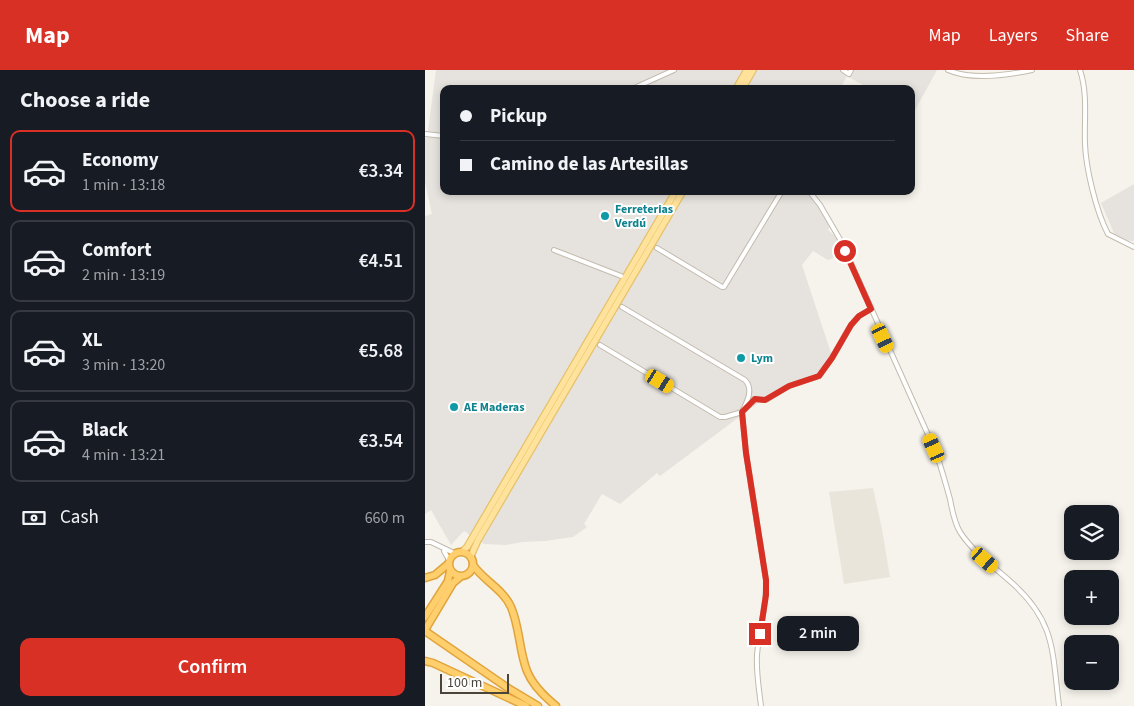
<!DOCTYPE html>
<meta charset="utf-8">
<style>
:root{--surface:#171b24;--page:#20242c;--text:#f1f3f6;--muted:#9ea1a6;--line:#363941;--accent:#d93025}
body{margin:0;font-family:"Source Sans 3",sans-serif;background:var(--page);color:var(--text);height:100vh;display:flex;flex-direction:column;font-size:19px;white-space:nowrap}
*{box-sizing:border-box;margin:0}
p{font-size:16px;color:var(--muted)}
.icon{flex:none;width:28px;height:28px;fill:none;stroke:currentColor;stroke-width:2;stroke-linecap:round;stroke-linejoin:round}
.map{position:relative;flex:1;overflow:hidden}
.side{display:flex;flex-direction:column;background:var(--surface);width:425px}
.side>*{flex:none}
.guide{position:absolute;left:15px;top:15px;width:475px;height:110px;border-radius:10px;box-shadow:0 2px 8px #0003;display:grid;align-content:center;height:110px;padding:0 20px;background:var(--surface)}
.buttons{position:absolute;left:639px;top:435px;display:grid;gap:10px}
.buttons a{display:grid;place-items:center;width:55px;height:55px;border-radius:10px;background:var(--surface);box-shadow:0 2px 8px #0003;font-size:25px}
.scale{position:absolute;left:15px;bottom:12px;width:69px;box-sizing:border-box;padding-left:5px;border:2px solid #4b4439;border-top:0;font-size:14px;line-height:18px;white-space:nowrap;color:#4b4439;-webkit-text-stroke:4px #fff;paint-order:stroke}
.end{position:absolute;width:22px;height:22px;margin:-11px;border:6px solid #d93025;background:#fff;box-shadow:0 0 0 2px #fff}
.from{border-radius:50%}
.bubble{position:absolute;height:35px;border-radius:10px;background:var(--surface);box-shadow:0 2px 8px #0003;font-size:16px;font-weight:600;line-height:35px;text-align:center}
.car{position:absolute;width:15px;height:30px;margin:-15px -8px;border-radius:6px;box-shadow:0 0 4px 1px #0007;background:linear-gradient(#f5c518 24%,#345 0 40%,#f5c518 0 76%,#345 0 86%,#f5c518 0)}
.guide b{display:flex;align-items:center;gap:18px;height:48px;font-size:19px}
.guide b+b{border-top:1px solid var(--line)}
.guide i{width:12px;height:12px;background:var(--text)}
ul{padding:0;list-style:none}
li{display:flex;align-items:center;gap:15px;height:82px;margin:0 10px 8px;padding:0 10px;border:2px solid var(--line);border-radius:10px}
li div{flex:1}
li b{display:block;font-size:19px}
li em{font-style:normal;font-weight:600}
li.selected{border-color:var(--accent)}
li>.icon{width:45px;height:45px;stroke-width:1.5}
h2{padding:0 20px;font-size:22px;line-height:60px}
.pay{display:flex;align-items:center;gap:12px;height:55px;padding:0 20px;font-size:19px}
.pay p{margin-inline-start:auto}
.primary-button{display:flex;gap:10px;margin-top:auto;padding:10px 20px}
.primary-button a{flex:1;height:58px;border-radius:10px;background:var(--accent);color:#fff;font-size:20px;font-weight:600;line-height:58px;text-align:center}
header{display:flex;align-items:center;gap:30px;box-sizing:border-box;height:70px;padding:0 25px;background:var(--accent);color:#fff}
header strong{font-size:24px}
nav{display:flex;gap:28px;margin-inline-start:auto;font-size:18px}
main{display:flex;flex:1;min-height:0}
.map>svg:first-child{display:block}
.residential{fill:#eae5da}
.industrial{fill:#e6e2dd}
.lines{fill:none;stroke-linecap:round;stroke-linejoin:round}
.street-casing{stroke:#c2bbae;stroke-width:6}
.primary-casing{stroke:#e6c16a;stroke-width:8}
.highway-casing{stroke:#e0a43c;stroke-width:9}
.street{stroke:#fff;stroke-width:4}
.primary{stroke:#ffe39c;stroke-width:5.5}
.highway{stroke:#ffcf6e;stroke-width:6}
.route{stroke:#d93025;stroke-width:6}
.culture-dot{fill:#0f9aa8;stroke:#fff;stroke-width:2}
.labels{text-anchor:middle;stroke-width:4;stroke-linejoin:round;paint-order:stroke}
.culture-label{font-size:12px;font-weight:bold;fill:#0d838f;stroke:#fff;text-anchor:start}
</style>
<header>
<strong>Map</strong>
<nav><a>Map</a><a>Layers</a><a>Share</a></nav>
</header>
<main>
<section class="side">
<h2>Choose a ride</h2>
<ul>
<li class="selected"><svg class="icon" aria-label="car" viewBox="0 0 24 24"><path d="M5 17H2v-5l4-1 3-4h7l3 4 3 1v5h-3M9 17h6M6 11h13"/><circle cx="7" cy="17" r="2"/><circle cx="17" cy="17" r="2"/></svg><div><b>Economy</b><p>1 min · 13:18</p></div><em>€3.34</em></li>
<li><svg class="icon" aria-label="car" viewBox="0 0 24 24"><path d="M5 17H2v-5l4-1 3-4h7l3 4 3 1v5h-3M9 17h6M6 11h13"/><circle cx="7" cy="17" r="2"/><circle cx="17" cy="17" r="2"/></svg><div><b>Comfort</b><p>2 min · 13:19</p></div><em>€4.51</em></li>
<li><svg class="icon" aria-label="car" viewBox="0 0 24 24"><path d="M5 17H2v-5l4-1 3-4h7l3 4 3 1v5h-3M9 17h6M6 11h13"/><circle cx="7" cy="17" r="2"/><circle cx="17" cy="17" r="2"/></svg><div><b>XL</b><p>3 min · 13:20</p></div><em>€5.68</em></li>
<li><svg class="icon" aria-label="car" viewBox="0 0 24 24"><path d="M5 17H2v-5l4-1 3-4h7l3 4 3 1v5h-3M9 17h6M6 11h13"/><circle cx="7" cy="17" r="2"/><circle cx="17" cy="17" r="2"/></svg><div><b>Black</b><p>4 min · 13:21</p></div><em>€3.54</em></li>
</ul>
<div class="pay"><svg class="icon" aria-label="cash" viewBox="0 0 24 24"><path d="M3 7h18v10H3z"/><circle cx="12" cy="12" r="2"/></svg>Cash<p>660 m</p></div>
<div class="primary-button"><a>Confirm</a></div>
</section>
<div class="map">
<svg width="709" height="636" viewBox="0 0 709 636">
<rect width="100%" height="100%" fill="#f6f3ec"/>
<polygon class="residential" points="448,418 457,459 465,507 419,514 404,422"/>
<g class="industrial">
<polygon points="11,0 512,0 489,42 486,41 486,19 445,19 422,6 415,19 19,19 19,121 386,121 405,156 403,160 412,168 419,184 403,190 388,181 377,195 407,286 390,307 364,313 333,333 235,406 232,403 195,434 177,424 159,454 162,457 148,467 120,471 97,472 81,475 59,474 39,461 26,475 6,440 0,444 0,146 7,144 0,112 0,68 2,68"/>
<polygon points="709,114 709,171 692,170 676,133"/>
</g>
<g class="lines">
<defs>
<g id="street">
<polyline points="418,0 424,4 426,0"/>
<path d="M523,0C547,11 583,5 607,0"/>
<path d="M655,0C663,24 659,49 660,74C661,99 671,141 683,164L709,177"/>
<polyline points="207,19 249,0"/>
<polyline points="0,64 19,66"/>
<path d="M384,121L395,135L416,171L509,378C516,395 520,412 525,429C527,440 529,452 535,462C548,482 568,496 586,512C631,552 627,581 634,636"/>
<polyline points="232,178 297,217 299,217 357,121"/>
<polyline points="129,180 196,206"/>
<path d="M175,275L295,347H300L317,342C322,332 329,319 320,310L197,237"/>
<polyline points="0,472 6,472 29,483"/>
<polyline points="19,481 24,490"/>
<path d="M336,636C334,619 331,602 332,585C334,560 342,535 341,510L321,383L317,342L329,329L341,330L364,316L394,306L407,288L426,255L434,246L446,239"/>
</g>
<g id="primary">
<polyline points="311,19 322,0"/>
<polyline points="317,19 328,0"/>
<polyline points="37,482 42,477 251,121"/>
<polyline points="46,486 53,470 258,121"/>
</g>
<g id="highway">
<circle cx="36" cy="494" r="12"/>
<path d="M48,495C59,511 78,519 86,537C95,558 94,581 102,601C107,614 120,627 131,636"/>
<polyline points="0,508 10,505 23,494"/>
<polyline points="0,547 23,511 25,501"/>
<polyline points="0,560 28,513 35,507"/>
<polyline points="0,561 83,618 113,636"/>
<polyline points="0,591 8,593 101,636"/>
</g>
</defs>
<use href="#street" class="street-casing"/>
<use href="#primary" class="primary-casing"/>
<use href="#highway" class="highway-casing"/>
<use href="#street" class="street"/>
<use href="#primary" class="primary"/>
<use href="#highway" class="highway"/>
</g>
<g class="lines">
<polyline class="route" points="335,564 341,525 341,510 321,383 317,342 330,329 340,330 364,316 394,306 407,288 426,255 434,246 446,239 420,181"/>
</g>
<g class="culture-dot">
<circle cx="180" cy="146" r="5"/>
<circle cx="316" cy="288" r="5"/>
<circle cx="29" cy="337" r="5"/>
</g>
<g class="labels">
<g class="culture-label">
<text x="190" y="143">Ferreterias<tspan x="190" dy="14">Verdú</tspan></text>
<text x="326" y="292">Lym</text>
<text x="39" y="341">AE Maderas</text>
</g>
</g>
</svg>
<div class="buttons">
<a><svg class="icon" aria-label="layers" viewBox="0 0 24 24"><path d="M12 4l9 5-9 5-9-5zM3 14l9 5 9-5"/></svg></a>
<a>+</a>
<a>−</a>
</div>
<div class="scale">100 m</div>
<i class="end from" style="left:420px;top:181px"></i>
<i class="end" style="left:335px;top:564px"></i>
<div class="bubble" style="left:352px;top:546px;width:82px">2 min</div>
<i class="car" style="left:458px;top:268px;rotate:155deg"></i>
<i class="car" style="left:235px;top:311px;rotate:121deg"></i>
<i class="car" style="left:509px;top:378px;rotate:336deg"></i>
<i class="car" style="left:560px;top:490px;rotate:131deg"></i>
<div class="guide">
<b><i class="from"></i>Pickup</b>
<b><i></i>Camino de las Artesillas</b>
</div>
</div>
</main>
